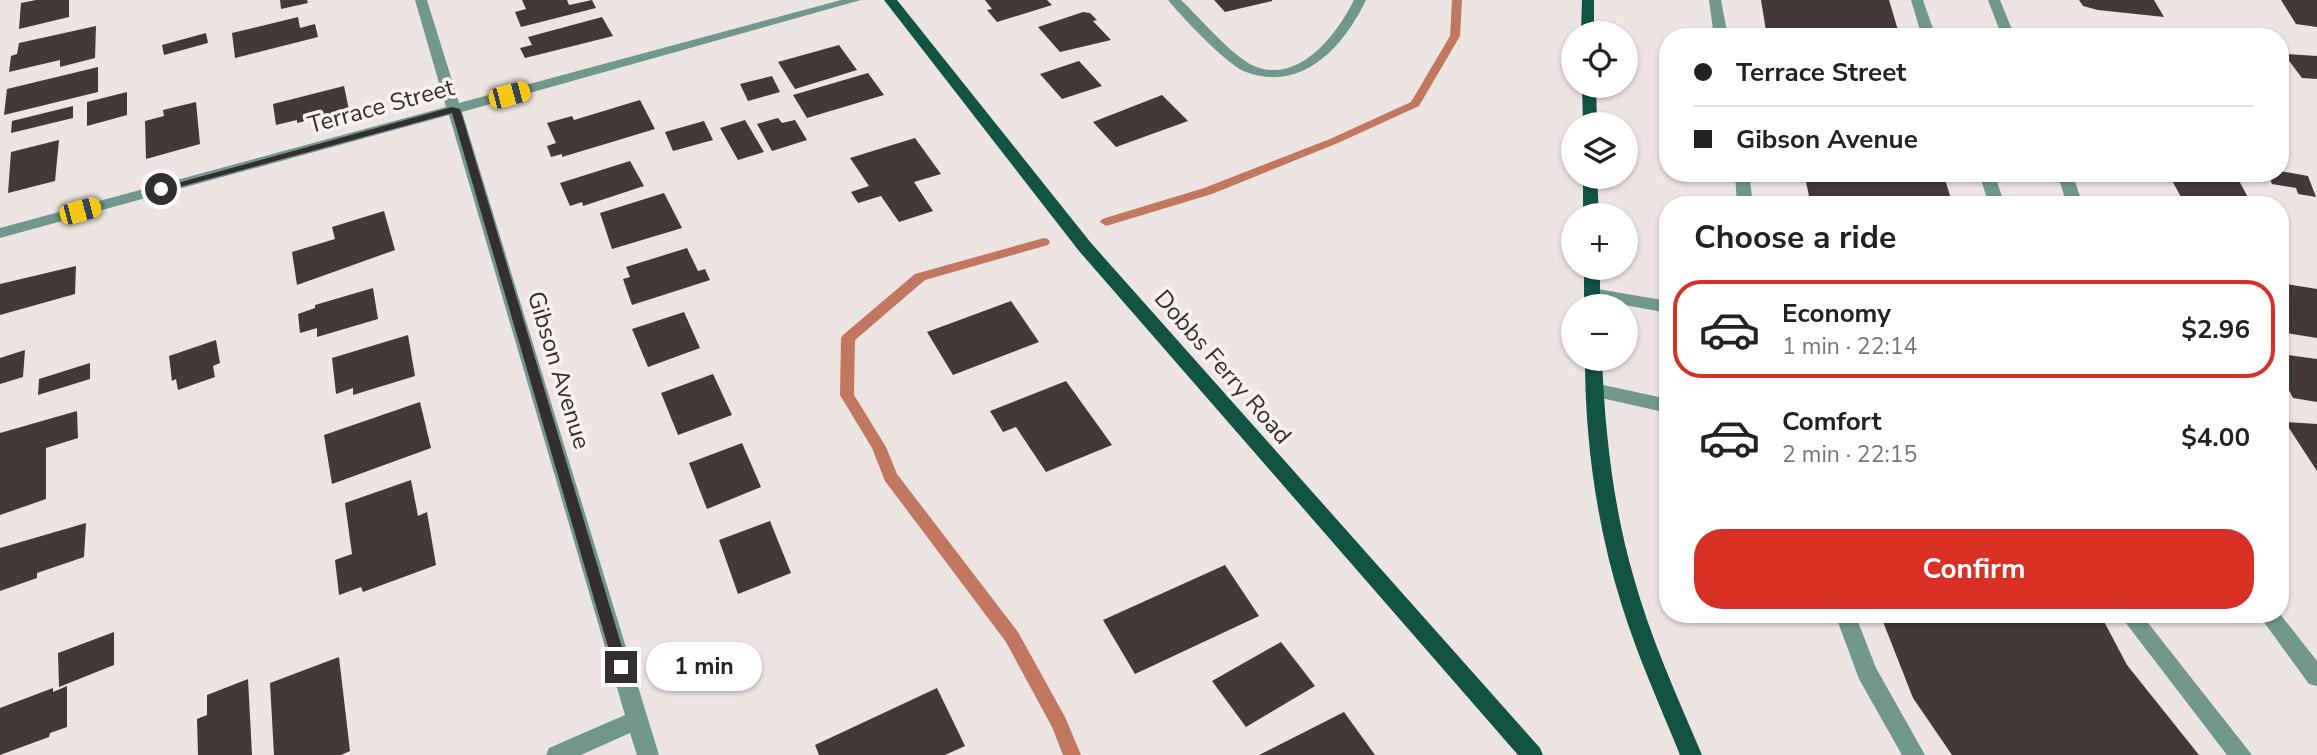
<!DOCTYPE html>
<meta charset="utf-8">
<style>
:root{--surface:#fff;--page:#f6f6f6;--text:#222;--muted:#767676;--line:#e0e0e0;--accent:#d93025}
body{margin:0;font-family:"Nunito Sans",sans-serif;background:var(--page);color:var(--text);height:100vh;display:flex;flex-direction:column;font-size:26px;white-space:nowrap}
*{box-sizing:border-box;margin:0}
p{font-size:23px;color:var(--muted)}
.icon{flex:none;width:38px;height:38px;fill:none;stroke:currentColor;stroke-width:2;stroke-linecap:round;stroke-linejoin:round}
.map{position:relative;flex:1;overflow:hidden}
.drawer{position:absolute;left:1659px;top:196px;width:630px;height:427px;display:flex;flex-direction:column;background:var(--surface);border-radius:28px;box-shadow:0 2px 5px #0004}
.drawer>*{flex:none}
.guide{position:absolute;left:1659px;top:28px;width:630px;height:154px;border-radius:28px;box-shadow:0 2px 5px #0004;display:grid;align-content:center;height:154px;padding:0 35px;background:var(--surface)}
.fabs{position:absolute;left:1561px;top:21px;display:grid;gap:14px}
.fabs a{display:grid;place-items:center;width:77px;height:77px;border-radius:50%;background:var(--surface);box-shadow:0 2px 5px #0004;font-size:35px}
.end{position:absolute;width:32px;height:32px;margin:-16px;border:9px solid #322f2e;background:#fff;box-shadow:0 0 0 4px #fff}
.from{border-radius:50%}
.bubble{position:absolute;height:49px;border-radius:24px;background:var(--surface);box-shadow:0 2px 5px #0004;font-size:23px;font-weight:700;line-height:49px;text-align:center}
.car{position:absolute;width:21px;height:42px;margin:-21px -10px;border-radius:9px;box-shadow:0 0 5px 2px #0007;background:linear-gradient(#f5c518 24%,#345 0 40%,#f5c518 0 76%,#345 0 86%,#f5c518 0)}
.guide b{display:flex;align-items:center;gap:24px;height:66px;font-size:26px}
.guide b+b{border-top:2px solid var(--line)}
.guide i{width:18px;height:18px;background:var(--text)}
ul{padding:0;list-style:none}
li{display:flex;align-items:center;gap:21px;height:98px;margin:0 14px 10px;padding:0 21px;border:4px solid transparent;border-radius:28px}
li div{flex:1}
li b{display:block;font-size:26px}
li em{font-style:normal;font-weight:700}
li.active{border-color:var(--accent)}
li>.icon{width:63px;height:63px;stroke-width:1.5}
h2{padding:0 35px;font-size:32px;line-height:84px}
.action{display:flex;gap:14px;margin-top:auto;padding:14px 35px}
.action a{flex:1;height:80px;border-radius:28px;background:var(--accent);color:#fff;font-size:28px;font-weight:700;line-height:80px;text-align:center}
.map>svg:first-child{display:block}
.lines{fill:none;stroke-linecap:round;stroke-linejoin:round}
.stream{fill:#c27760;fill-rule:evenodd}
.building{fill:#413a38}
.minor{fill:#72988c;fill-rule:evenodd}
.major{fill:#125344;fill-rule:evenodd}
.route{fill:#322f2e}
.labels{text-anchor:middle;stroke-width:7;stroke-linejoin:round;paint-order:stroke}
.street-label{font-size:24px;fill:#322f2e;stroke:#fbf2ef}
</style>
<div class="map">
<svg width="2317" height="755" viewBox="0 0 2317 755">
<rect width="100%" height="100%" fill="#ede5e2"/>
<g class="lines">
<g class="stream">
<polygon points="1452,0 1462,0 1460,36 1419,106 1338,143 1212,194 1106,226 1100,222 1102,219 1204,188 1330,139 1411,102 1450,36"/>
<polygon points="1044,238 1048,239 1050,242 1048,245 925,280 855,340 854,395 886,447 897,474 1018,632 1065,717 1081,755 1063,755 1052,727 1006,642 885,481 872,448 840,395 841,338 843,335 915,274"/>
</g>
</g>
<g class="building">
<polygon points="36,0 69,0 69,17 19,29 21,3"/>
<polygon points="280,0 307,0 308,3 281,9"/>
<polygon points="522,0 567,0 569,5 592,0 596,8 521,27 515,12 526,9"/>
<polygon points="985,0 1047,0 1052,5 997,22 987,10 992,9"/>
<polygon points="1214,0 1272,0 1272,1 1225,12"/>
<polygon points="1761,0 1889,0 1900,37 1767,37"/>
<polygon points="2079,0 2154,0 2164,17 2098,10 2083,6"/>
<polygon points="2281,0 2317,0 2317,27 2296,24"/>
<polygon points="1083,12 1090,13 1097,20 1093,21 1111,40 1060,52 1038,27"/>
<polygon points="298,17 300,28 315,24 318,37 235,58 232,33"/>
<polygon points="602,17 613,36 525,58 520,48 532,45 528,37"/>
<polygon points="96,26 95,58 60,67 60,60 9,72 11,56 17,54 19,43"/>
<polygon points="2097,28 2130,30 2134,37 2103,37"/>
<polygon points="206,33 208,43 164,55 162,45"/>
<polygon points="839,45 857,70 795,89 778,62"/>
<polygon points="2284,54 2317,56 2317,79 2302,78"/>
<polygon points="1079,61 1102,86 1062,99 1040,74"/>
<polygon points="98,67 98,92 4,115 7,89"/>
<polygon points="868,73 884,95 807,118 793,95"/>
<polygon points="772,76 780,92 748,101 740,84"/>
<polygon points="344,86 349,110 297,123 297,120 276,125 273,104"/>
<polygon points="127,92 127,115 87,126 87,102"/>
<polygon points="1162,95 1188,121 1116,147 1093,122"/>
<polygon points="640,100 655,129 562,157 562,154 551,157 547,146 556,143 547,123 572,116 574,120"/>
<polygon points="196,102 200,144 146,159 145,121 164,116 163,110"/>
<polygon points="73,106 73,118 11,133 12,121"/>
<polygon points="778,118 782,123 795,120 807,140 772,151 757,124"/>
<polygon points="745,120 764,152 738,160 720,128"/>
<polygon points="704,121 713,140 673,151 665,132"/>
<polygon points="915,138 941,174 914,182 933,211 899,222 881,196 858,203 851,192 869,186 850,158"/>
<polygon points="59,140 55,181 8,193 11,152"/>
<polygon points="630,161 644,186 583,206 582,202 570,206 560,183"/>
<polygon points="2280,171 2308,176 2316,197 2298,194 2296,188 2272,184 2268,173"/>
<polygon points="1804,173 1943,173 1953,205 1811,205"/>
<polygon points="2168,173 2236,175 2252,205 2182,199"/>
<polygon points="664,193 682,228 612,249 600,213"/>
<polygon points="384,211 395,250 297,285 292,252 335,239 332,227"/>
<polygon points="687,248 698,271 705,269 710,280 632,305 623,279 630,277 626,267"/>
<polygon points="76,266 75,294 0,315 0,284"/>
<polygon points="2280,283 2317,289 2317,338 2280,332"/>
<polygon points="373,288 378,319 317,337 317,328 300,333 298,314 315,308 315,305"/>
<polygon points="1011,301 1039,342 953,375 927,332"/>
<polygon points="684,312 700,348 648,367 632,329"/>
<polygon points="408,335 415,376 353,395 353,388 336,394 332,358"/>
<polygon points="216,340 220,363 213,366 215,377 178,390 176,379 172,381 169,356"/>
<polygon points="25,350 23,377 0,384 0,358"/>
<polygon points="2280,354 2317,359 2317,402 2293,398 2280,373"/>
<polygon points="90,363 90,379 38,395 39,379"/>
<polygon points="713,374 732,415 678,435 661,393"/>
<polygon points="1066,381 1112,445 1046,472 1016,427 1003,432 990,411"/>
<polygon points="420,402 431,448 332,484 324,435"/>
<polygon points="77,411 78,438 46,448 46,499 0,515 0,433"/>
<polygon points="2285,422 2317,424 2317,471"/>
<polygon points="742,443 761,487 707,509 689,463"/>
<polygon points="411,480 418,516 427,512 436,565 363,592 361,587 339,595 335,560 352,554 345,503"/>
<polygon points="770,521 791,573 738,594 719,540"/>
<polygon points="86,523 84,557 37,573 37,578 0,591 0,548"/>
<polygon points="1225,565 1259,616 1135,674 1103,620"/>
<polygon points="1880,614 2100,614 2127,665 2199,755 1952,755 1913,698"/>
<polygon points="114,632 114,665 59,687 58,653"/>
<polygon points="1281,642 1315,686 1246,727 1212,681"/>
<polygon points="339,657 350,751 341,755 274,755 270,683"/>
<polygon points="248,679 252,755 198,755 197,719 207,715 207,695"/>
<polygon points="67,686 67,727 50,733 49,737 0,755 0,708 53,688 53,692"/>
<polygon points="937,688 965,746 945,755 819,755 815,745"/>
<polygon points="1344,712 1375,755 1259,755"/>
</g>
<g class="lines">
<g class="minor">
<polygon points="415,0 427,0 459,103 841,0 861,0 462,112 659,755 637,755 630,733 581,755 546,755 549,748 625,715 449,115 0,238 0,228 446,107"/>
<path d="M1168,0H1181C1199,17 1233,57 1254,66C1299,85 1337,34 1354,0H1366C1344,46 1303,93 1246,72C1228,66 1181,16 1168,0Z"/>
<polygon points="1709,0 1721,0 1728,37 1714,37"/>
<polygon points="1911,0 1923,0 1936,37 1922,37"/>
<polygon points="1988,0 2000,0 2015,37 2002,37"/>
<polygon points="1735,173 1749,173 1753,205 1737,205"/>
<polygon points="1979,173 1994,173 2005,205 1989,205"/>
<polygon points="2057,173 2072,173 2083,205 2067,205"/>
<polygon points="1592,288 1668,301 1668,313 1586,298 1584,294"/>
<polygon points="1594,383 1668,399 1668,413 1588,395 1585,390"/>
<polygon points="1835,614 1855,614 1876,668 1925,755 1902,755 1859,679"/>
<polygon points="2119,614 2141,614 2252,755 2227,755"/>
<polygon points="2258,614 2280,614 2317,661 2317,686 2309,684"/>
</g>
<g class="major">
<polygon points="884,0 897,0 1091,243 1540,748 1543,755 1518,755 1079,251"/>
<polygon points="1582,0 1594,0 1594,33 1581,33"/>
<polygon points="1582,86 1596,86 1597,124 1583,124"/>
<polygon points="1583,177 1597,177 1599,215 1583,215"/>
<rect x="1584" y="268" width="16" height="38"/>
<path d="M1585,359H1602C1605,432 1613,505 1633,575C1650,637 1677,696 1702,755H1680C1660,706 1638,657 1622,606C1597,527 1585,442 1585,359Z"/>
</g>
</g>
<polygon class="route" points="452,107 460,109 628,667 621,673 614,667 452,113 161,192 156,189"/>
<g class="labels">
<g class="street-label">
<text transform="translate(381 106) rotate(-15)" y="8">Terrace Street</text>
<text transform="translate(1223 367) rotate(49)" y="8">Dobbs Ferry Road</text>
<text transform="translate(559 370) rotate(73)" y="8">Gibson Avenue</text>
</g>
</g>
</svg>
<div class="fabs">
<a><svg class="icon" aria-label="locate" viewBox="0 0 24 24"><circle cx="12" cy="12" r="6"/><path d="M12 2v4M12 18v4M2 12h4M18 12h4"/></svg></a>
<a><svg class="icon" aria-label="layers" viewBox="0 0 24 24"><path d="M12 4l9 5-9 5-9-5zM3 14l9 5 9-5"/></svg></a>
<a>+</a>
<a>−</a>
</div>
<i class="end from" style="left:161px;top:189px"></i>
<i class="end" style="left:621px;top:667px"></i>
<div class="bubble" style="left:646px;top:642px;width:116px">1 min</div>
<i class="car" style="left:509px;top:95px;rotate:75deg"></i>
<i class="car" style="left:80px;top:211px;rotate:75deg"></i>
<div class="guide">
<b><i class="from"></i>Terrace Street</b>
<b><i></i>Gibson Avenue</b>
</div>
<section class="drawer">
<h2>Choose a ride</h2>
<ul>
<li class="active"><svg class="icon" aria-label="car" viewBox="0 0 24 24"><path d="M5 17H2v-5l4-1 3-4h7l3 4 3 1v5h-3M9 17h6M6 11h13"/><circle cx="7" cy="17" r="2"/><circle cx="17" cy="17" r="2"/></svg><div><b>Economy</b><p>1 min · 22:14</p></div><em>$2.96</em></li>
<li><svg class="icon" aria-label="car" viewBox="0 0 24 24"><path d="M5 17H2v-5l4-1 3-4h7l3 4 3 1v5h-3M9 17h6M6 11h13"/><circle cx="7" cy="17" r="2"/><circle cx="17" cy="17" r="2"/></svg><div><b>Comfort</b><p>2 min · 22:15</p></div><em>$4.00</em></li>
</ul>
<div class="action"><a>Confirm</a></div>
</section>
</div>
